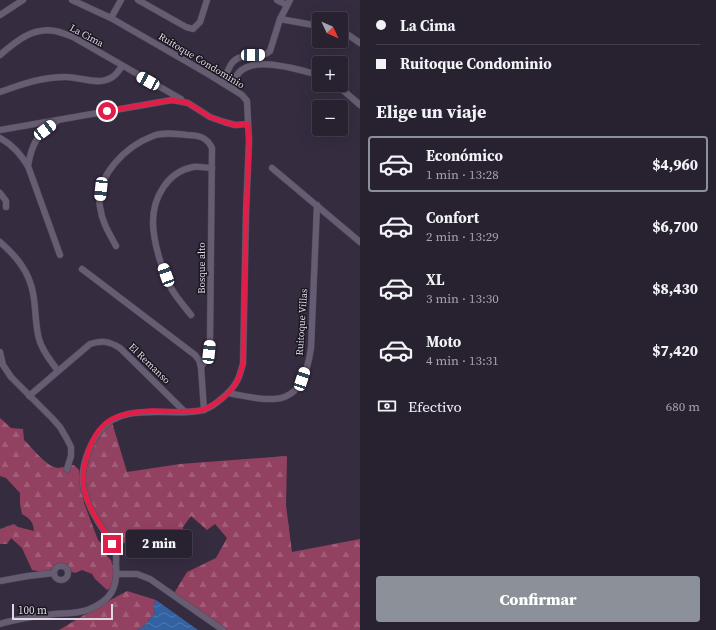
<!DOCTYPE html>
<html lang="es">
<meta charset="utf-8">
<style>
:root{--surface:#282130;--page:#302938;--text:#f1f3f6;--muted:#a5a3ab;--line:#443e4c;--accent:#8c9099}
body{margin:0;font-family:"Source Serif 4",serif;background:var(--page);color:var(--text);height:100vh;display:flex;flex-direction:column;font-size:15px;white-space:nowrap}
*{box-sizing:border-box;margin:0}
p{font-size:13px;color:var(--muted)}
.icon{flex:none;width:22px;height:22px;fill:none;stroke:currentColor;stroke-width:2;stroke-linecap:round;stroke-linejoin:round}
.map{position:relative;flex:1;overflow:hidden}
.sheet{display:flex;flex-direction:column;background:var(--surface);width:356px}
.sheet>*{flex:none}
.banner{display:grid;align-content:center;height:88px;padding:0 16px;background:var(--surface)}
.needle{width:26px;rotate:134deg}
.buttons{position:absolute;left:312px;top:12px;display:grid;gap:8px}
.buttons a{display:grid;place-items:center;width:36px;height:36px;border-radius:4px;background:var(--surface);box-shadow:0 4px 16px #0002,0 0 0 1px var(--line);font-size:20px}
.scale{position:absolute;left:12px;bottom:10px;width:101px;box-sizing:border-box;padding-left:4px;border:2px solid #dfd9e6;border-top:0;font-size:11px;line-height:14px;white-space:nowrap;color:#dfd9e6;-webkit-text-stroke:3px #1b1720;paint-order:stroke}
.end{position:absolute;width:18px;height:18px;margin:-9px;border:5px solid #e11d48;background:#fff;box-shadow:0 0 0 2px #fff}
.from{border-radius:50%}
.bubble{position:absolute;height:28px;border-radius:4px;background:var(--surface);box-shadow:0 4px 16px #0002,0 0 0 1px var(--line);font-size:13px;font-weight:800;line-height:28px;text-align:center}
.car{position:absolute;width:12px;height:24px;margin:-12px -6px;border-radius:5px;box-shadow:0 0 3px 1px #0007;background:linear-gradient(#fff 24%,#345 0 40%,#fff 0 76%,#345 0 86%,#fff 0)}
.banner b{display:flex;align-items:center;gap:14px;height:38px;font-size:15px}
.banner b+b{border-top:1px solid var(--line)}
.banner i{width:10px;height:10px;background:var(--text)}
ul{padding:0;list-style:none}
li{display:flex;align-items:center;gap:12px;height:56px;margin:0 8px 6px;padding:0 8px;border:2px solid transparent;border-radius:4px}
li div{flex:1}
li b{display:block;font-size:15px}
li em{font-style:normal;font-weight:800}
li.on{border-color:var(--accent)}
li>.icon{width:36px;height:36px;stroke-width:1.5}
h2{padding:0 16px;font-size:18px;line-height:48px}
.pay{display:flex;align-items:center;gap:10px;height:44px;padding:0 16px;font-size:15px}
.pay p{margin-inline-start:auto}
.cta{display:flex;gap:8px;margin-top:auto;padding:8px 16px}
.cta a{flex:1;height:46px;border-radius:4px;background:var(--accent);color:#fff;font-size:16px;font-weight:800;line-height:46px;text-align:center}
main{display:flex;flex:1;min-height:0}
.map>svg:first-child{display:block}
.forest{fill:url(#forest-firs)}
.water{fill:url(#water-waves)}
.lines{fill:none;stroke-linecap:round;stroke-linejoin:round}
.minor-casing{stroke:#504758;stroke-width:7}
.minor{stroke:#675d73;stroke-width:6}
.route{stroke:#e11d48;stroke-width:5}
.labels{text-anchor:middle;stroke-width:3;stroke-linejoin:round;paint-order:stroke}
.street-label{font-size:10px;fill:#dfd9e6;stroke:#1b1720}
</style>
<main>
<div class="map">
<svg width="360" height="630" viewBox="0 0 360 630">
<defs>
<pattern id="forest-firs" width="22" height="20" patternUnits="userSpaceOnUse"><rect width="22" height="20" fill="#934161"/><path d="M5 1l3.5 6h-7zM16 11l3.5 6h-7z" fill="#a25c78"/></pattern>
<pattern id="water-waves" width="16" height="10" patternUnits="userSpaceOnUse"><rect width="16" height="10" fill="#3362a3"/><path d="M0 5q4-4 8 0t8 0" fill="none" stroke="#5078b0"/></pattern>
</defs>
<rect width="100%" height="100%" fill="#362c40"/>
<g class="forest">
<path d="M0,418L11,428L23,429L24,440C32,447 46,467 58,468C62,468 69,465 74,465L79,470L84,503L98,540L104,546L106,555L111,560L112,564L115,569L112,587L107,590L95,579L92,574L82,570L75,573L59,567L43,572L32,570L22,548L11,538L7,544H0V529L14,524L18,527L34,531C33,521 30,519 22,514L20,504V493L6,478L0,476Z"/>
<polygon points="111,419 127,472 180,464 287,456 286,505 292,552 360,539 360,630 219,630 173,595 187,572 216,558 227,538 215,524 207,530 191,516 183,527 183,544 176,546 155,536 146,539 128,539 116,551 84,489 89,447"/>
<polygon points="127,591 156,600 153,607 155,613 144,626 137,630 59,630 96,608"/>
</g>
<polygon class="water" points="156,600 198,630 137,630 144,626 155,613 153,607"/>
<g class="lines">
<defs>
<g id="minor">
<polyline points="138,0 186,27 193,29 200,22 207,0"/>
<polyline points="277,0 287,5"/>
<polyline points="0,15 23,0"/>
<polyline points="111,18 121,0"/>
<polyline points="280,19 319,26"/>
<polyline points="341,30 360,43"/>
<path d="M0,55C16,41 33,27 55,31C61,32 67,35 73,37L181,99"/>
<path d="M223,83C226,76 228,68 232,63C242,50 260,61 270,51L280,19L290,0"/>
<polyline points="337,85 360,105"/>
<path d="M233,89C235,48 295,69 319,75"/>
<path d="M0,92C23,84 41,77 66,77C78,77 96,84 106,80C114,78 118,72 122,66"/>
<polyline points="0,130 172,100 188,103 210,117 224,122 235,125 248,124"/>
<path d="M0,138C13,145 20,154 28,166L60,255"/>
<path d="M28,166C32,142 37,136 56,122"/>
<polyline points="272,168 360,242"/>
<polyline points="0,193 6,201 6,207"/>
<path d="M0,242C16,256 29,271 33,293C36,308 35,324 39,339C42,351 51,361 58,371"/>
<path d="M116,246C109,233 102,222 100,207C95,176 126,146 153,136C163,132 176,134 187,135C198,135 207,137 212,148L210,344C209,353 207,359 201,367"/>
<polyline points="82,269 195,355 199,360 201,367 204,410"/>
<path d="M191,315C184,306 176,297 171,288C162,271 153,241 153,222C153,198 167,172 193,167C199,166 206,168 212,168"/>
<polyline points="0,352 3,365 11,377 52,418 60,427 67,439 71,447 71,456 67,469"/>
<path d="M228,393C278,403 302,408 311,348L317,205"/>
<path d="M29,396L90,344C101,340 109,341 120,348L184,411"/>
<circle cx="61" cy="573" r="7"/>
<polyline points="117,574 137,574 150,579 223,630"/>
<polyline points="0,581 28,576 54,573"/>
<path d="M0,624C17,618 36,616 54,614C65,613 79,614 90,609C111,600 118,588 116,564C116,560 117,554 115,549C110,538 102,529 96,518C91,510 87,500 84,490C79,471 88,446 100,431C123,400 172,418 203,410C214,407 232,391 237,381C240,376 241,369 243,364L246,213L249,141L247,101L242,95L208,74L111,18L72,0"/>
</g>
</defs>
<use href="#minor" class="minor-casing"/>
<use href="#minor" class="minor"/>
</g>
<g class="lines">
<path class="route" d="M107,111L172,100L188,103L210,117L224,122L234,125L248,124L249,151L246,213L243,364C241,369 240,376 237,381C231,393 217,403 205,409C194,414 161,410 148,411C136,412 122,414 112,419C91,430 80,468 84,489C88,509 102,526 112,544"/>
</g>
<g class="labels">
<g class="street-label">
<text transform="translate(87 35) rotate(28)" y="4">La Cima</text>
<text transform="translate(202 60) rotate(31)" y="4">Ruitoque Condominio</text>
<text transform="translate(201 268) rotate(-90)" y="4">Bosque alto</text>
<text transform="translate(301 322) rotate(-86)" y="4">Ruitoque Villas</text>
<text transform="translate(150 363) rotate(44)" y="4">El Remanso</text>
</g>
</g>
</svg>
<div class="buttons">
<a><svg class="needle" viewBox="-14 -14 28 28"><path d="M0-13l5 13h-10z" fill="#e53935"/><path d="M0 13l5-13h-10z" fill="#a5a3ab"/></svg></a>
<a>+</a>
<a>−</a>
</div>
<div class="scale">100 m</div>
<i class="end from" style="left:107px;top:111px"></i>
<i class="end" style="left:112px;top:544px"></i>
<div class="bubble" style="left:126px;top:530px;width:66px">2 min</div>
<i class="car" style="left:253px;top:55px;rotate:89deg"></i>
<i class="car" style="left:148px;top:81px;rotate:299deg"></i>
<i class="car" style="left:45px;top:130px;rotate:53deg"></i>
<i class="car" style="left:101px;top:189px;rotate:186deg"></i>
<i class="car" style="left:166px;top:275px;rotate:340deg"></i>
<i class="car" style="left:209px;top:352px;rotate:6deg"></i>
<i class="car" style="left:302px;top:379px;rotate:18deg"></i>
</div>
<section class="sheet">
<div class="banner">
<b><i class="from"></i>La Cima</b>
<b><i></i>Ruitoque Condominio</b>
</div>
<h2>Elige un viaje</h2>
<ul>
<li class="on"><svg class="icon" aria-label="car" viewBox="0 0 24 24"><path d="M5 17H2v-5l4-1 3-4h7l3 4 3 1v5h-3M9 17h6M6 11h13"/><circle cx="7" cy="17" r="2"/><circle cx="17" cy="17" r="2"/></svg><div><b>Económico</b><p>1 min · 13:28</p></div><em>$4,960</em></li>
<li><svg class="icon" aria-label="car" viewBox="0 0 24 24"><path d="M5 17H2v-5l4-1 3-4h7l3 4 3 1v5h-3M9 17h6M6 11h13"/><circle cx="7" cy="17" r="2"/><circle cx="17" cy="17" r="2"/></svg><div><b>Confort</b><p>2 min · 13:29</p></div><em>$6,700</em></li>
<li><svg class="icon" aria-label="car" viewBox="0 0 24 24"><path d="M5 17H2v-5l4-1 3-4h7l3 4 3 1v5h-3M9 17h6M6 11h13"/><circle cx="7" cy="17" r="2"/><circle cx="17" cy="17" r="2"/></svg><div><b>XL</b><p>3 min · 13:30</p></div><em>$8,430</em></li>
<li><svg class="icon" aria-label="car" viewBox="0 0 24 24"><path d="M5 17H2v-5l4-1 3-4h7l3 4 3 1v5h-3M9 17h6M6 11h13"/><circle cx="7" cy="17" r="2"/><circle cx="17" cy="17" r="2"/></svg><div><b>Moto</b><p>4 min · 13:31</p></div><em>$7,420</em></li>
</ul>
<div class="pay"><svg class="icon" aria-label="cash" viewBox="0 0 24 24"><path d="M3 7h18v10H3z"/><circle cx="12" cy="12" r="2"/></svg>Efectivo<p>680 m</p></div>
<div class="cta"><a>Confirmar</a></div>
</section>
</main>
